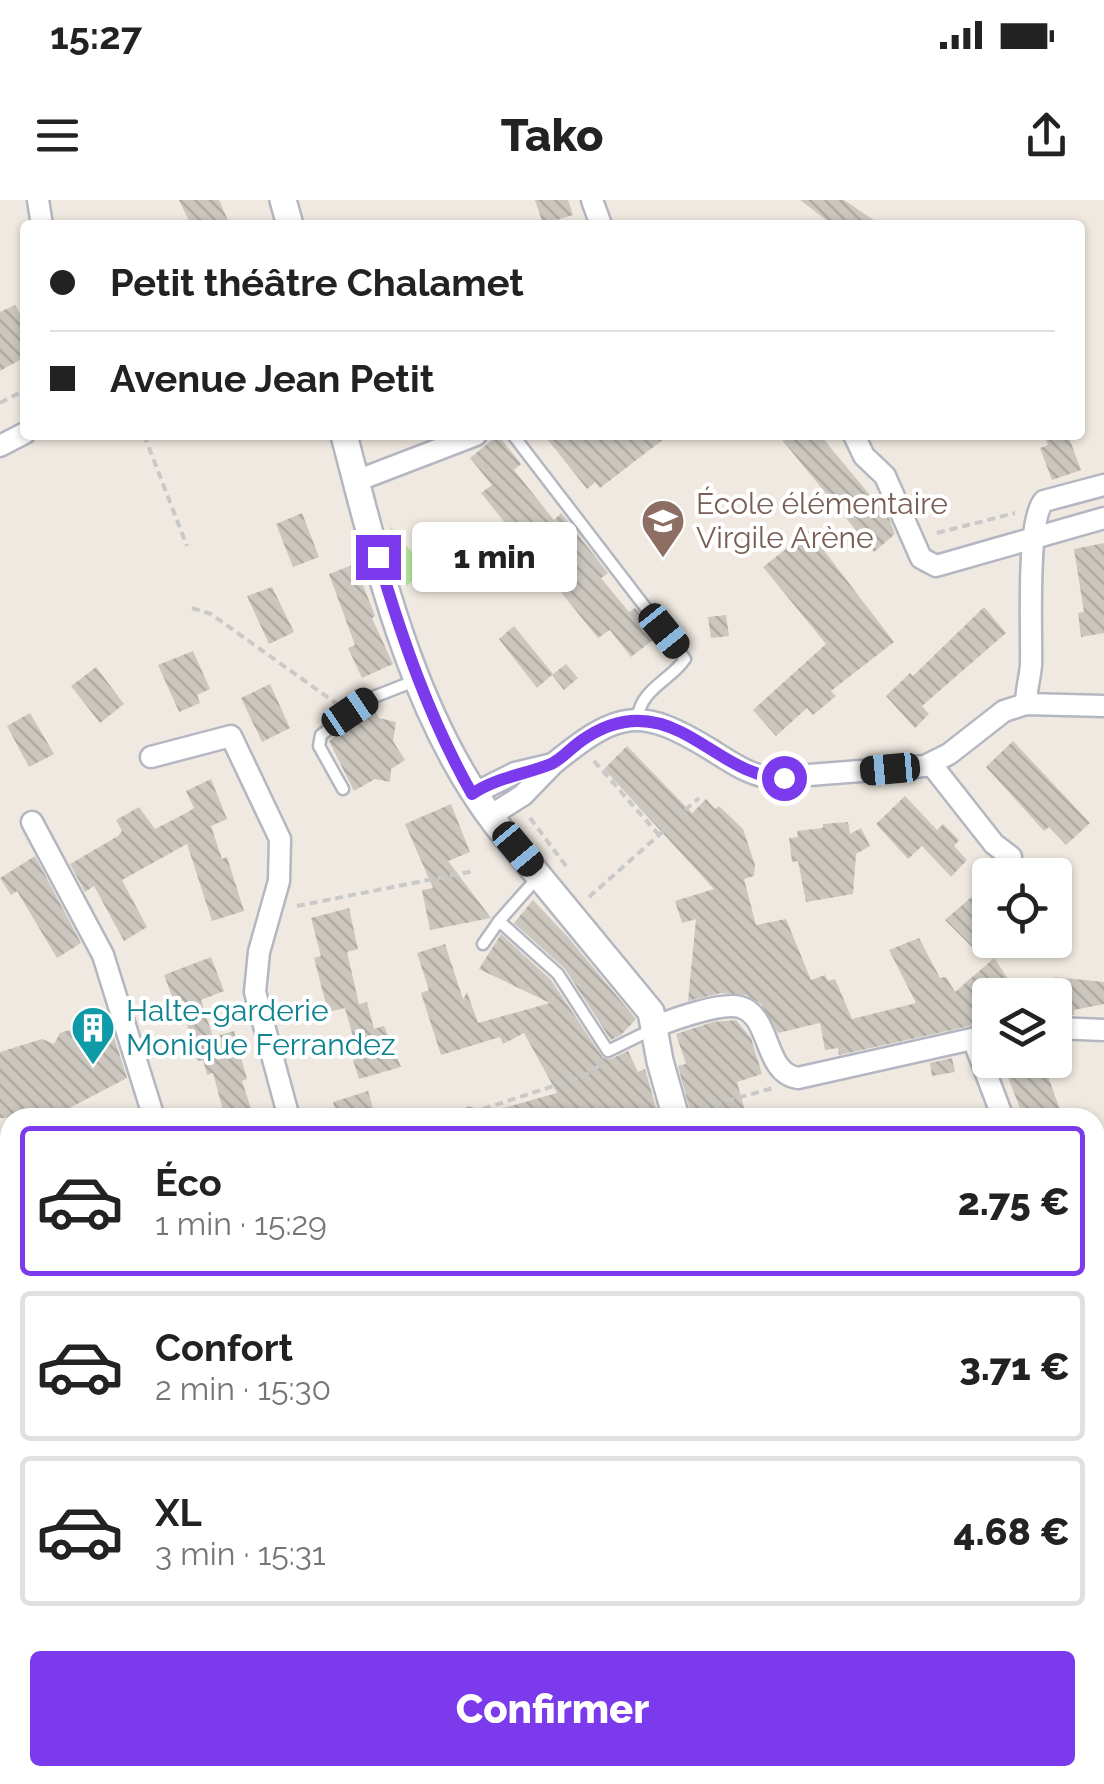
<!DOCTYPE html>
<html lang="fr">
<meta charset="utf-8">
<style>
:root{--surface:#fff;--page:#f2f2f2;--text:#222;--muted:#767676;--line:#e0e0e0;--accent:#7c3aed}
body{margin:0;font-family:Raleway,sans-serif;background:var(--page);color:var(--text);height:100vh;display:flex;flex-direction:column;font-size:38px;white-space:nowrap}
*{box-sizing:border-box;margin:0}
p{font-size:32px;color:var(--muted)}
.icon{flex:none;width:55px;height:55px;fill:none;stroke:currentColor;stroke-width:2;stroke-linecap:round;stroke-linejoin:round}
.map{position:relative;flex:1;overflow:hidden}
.side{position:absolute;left:0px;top:908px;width:1105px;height:678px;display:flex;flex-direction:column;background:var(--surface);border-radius:30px 30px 0 0;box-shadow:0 2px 8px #0004}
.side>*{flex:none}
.top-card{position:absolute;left:20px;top:20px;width:1065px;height:220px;border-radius:10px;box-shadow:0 2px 8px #0004;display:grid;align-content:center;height:220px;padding:0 30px;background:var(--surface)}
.fabs{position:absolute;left:972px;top:658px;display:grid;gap:20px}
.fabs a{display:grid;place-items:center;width:100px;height:100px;border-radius:10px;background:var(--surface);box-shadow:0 2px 8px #0004;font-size:50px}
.end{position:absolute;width:45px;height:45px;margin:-22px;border:12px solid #7c3aed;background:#fff;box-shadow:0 0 0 5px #fff}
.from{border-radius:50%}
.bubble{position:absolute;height:70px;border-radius:10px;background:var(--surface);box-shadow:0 2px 8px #0004;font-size:32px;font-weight:800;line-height:70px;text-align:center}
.car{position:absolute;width:30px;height:60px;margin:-30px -15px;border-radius:12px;box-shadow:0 0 8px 2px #0007;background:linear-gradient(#222 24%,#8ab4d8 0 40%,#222 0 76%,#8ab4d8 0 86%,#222 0)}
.top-card b{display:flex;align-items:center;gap:35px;height:95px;font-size:38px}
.top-card b+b{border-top:2px solid var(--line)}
.top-card i{width:25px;height:25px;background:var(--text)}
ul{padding:18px 0 0;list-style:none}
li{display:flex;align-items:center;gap:30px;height:150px;margin:0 20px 15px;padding:0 10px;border:5px solid var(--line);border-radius:10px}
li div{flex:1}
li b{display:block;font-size:38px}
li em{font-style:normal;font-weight:800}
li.selected{border-color:var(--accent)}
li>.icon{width:90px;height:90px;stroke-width:1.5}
.action{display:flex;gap:20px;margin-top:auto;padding:20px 30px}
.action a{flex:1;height:115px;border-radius:10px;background:var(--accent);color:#fff;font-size:40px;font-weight:800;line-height:115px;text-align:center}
.status{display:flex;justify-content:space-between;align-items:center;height:70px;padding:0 50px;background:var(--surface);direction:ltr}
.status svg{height:28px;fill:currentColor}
header{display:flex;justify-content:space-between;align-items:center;height:130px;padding:0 30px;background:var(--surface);font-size:45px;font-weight:800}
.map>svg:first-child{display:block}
.park{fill:#b6e59e}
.building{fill:url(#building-back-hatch)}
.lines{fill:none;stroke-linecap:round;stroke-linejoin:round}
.service-casing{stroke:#b4b7c1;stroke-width:15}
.minor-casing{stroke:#b4b7c1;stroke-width:25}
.tertiary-casing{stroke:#b4b7c1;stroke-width:30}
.trunk-casing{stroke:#c9c9c9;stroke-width:38}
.path{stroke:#c9c9c9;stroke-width:4;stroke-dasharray:8 5;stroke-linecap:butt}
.service{stroke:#fff;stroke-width:10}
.minor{stroke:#fff;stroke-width:20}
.tertiary{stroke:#fff;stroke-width:25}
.trunk{stroke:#f8ba60;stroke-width:32}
.route{stroke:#7c3aed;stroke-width:12}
.labels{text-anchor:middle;stroke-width:8;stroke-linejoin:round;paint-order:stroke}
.education-label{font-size:30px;fill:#785e54;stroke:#fff;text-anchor:start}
.culture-label{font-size:30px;fill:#0d838f;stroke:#fff;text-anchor:start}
</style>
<div class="status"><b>15:27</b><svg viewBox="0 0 49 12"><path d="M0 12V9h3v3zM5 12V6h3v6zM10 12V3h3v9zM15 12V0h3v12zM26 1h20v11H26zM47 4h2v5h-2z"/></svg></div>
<header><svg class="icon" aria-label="menu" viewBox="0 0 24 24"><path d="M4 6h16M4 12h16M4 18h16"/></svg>Tako<svg class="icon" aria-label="share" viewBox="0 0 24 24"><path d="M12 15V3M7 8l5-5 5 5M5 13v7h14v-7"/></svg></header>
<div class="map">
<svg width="1104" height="1584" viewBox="0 0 1104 1584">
<defs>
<pattern id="building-back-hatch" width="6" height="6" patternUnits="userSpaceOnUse" patternTransform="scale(2.5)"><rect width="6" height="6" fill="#cbc7bf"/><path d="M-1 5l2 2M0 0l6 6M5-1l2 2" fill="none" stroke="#afaba4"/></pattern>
</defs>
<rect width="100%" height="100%" fill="#efe9e1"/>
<polygon class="park" points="390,326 427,370 406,386"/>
<g class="building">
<polygon points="179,0 219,0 230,25 191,25"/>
<polygon points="535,0 568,0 573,15 543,24"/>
<polygon points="800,0 844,0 881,25 833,25"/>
<polygon points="15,105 25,123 25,157 0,171 0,112"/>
<polygon points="498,235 521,264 514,270 554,320 561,313 608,373 601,378 629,412 635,408 657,437 631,457 610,430 598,438 481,293 492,285 470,258"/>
<polygon points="544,235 669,235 600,288 595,282 587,289"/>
<polygon points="778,235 820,235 889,318 895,334 874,352"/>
<polygon points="1044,235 1068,235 1081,270 1052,280 1040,248 1048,245"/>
<polygon points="302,313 319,357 293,367 276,324"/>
<polygon points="809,331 894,442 831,491 836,496 813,515 807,508 776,536 753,510 826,444 763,367"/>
<polygon points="446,340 475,376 458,390 429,353"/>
<polygon points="1104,343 1104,433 1081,437 1078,413 1084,412 1074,349"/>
<polygon points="355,364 375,416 372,418 393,464 362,478 348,448 355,445 329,374"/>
<polygon points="272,387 294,432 269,444 247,396"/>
<polygon points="984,407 1006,433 922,506 929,514 915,528 886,496 910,473 913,476"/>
<polygon points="726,415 729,436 711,438 708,417"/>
<polygon points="514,426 553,474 537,488 499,439"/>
<polygon points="193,451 210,489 197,495 200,503 179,512 158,465"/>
<polygon points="566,464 578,478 564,490 552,475"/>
<polygon points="96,467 124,504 100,523 71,486"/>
<polygon points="270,484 290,528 262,542 241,498"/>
<polygon points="373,507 379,518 396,522 393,541 405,560 391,569 390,582 375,579 354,591 329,541"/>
<polygon points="30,513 54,554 29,567 7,526"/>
<polygon points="1013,541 1090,623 1066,645 1049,627 1044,631 986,567"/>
<polygon points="627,546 692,613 706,599 715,609 719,606 743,629 755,665 754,676 744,679 756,725 786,719 811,780 825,775 828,781 835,779 852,819 916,803 889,750 919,738 940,778 946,777 955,792 994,758 1019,795 990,795 988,822 839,855 838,848 825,850 820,823 778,833 761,804 746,795 721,793 688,801 696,719 682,723 675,701 714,689 604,569"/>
<polygon points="211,579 227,619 211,626 222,659 227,657 244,711 212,721 187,644 122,680 147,727 124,741 94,686 85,692 70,664 118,636 122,631 116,620 139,607 155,629 188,612 194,608 186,591"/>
<polygon points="905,596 937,630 943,624 959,640 954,646 967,660 951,677 922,646 908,659 876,624"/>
<polygon points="451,604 470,652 448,661 491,718 430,730 422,690 433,688 405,624"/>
<polygon points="848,622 850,634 861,628 870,646 856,654 853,694 806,702 798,661 792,662 789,638 798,637 797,631 823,628 823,624"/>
<polygon points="35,656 81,743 57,758 17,691 11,695 0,678"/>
<polygon points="975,694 990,711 990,733 974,749 945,720"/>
<polygon points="533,700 567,736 636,819 621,835 611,840 565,769 514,723"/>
<polygon points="349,708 358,749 347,752 359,804 367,802 374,829 384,826 401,867 359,879 353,860 359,858 345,808 328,812 314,758 321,756 311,718"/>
<polygon points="501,734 551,780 603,858 611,859 628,851 638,872 645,869 659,918 490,918 489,912 557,893 524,833 503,844 500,837 441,855 421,793 429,790 417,753 445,744 463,799 467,792 478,823 550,803 479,769"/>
<polygon points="211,757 224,791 201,800 213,837 234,831 247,879 242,881 254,918 225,918 213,873 207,875 203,860 198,861 182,807 177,809 164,775"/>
<polygon points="1055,777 1104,782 1104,804 1074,810 1074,815 1055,814"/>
<polygon points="108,818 127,878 56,915 0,918 0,852 42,839 54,844 60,833"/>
<polygon points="736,820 751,838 762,874 737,882 747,918 692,918 678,866 686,864 676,834 713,822"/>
<polygon points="952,858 955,872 932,876 930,863"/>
<polygon points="1001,860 1042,860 1063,918 1024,918"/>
<polygon points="368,891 376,918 338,918 333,902"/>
</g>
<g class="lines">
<defs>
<g id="service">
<path d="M513,235L685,459C669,482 641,488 637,520"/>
<polyline points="343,589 319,546 321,535 371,498 417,480"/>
<polyline points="499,721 558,774 608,851 655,828"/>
<polyline points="483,744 499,721 539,676"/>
<polyline points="467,918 469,914"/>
</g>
<g id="minor">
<polyline points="38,0 42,25"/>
<polyline points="592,0 601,25"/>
<polyline points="854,235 864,256 885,276 921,358 936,366 1104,318"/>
<polyline points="0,246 25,233"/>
<polyline points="356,281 476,235"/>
<path d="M1026,504C1026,490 1030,478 1031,465C1032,433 1026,320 1044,301L1104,285"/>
<polyline points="151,557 231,536 280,639 279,681 259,752 255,792 289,918"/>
<path d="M553,564C619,510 640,506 713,551C732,563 748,574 770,578L925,566L949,554L1004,511L1026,504L1104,506"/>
<polyline points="931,564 994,644 1011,657"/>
<polyline points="473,594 515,573 553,564 523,595 490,616"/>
<polyline points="32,622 103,755 154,918"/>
<path d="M655,827C673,819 722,802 740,807C772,816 763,873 798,878L990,835"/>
<polyline points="1055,828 1104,830"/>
<polyline points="973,839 1003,918"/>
<polyline points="262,1575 264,1584"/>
<polyline points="613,1575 616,1584"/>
</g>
<g id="tertiary">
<polyline points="283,0 290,25"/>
<path d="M344,235C379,368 412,514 496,624L651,812L660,861L676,918"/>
<polyline points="759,1575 761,1584"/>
</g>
<g id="trunk">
<polyline points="0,1115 4,1112"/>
<polyline points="0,1334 10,1354"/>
<polyline points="0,1410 10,1429"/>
<polyline points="0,1485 10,1505"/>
<polyline points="0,1569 9,1584"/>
<polyline points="46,1575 50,1584"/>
<polyline points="84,1575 89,1584"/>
<polyline points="123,1575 127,1584"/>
</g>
</defs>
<use href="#service" class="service-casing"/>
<use href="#minor" class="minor-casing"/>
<use href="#tertiary" class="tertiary-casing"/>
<use href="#trunk" class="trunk-casing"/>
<g class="path">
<polyline points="0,203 25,190"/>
<polyline points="144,235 187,346"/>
<polyline points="937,333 1015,313"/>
<polyline points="192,408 211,414 337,504"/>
<polyline points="594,561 659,635"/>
<polyline points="685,610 699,598"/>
<polyline points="530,618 566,666"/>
<polyline points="589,697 668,627"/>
<polyline points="297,706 474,671"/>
<polyline points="701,908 773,888"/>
<polyline points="483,909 584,876 599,866"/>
</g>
<use href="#service" class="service"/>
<use href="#minor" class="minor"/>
<use href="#tertiary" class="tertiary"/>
<use href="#trunk" class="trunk"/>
</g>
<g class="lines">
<path class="route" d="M378,357C402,439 430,520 472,594C497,577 524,575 551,564C562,559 571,548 581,541C613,518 646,514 681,532C717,550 743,577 784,578"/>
</g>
<defs>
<symbol id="school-pin" viewBox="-11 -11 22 30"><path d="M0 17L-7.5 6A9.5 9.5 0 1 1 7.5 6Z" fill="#8d6e63" stroke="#fff"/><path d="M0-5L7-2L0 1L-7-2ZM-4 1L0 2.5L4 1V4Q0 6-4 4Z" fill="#fff"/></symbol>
<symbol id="building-pin" viewBox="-11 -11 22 30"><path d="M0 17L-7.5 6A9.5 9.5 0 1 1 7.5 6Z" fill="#0f9aa8" stroke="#fff"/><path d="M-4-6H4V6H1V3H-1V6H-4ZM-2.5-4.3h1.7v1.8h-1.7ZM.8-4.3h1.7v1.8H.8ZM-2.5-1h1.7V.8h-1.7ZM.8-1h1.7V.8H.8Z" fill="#fff"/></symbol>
</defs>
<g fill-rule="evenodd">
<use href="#school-pin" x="638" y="296" width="50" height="68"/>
<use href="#building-pin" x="68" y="803" width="50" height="68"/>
</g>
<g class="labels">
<g class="education-label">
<text x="696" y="314">École élémentaire<tspan x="696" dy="34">Virgile Arène</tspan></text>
</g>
<g class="culture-label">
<text x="126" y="821">Halte-garderie<tspan x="126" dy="34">Monique Ferrandez</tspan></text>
</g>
</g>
</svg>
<div class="fabs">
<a><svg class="icon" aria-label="locate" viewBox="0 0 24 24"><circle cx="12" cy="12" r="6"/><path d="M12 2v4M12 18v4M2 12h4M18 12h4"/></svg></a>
<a><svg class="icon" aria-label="layers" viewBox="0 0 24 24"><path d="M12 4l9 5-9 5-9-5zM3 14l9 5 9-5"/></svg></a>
</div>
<i class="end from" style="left:784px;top:578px"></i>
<i class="end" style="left:378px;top:357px"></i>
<div class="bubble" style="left:412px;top:322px;width:165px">1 min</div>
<i class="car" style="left:664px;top:431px;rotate:141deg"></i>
<i class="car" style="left:350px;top:512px;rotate:56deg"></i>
<i class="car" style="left:890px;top:569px;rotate:265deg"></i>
<i class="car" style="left:518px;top:649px;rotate:140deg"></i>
<div class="top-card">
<b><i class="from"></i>Petit théâtre Chalamet</b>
<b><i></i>Avenue Jean Petit</b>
</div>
<section class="side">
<ul>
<li class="selected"><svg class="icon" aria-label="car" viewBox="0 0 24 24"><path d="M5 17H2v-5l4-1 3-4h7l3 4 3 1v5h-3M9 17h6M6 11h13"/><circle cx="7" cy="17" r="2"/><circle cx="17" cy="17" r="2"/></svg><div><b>Éco</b><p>1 min · 15:29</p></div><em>2.75 €</em></li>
<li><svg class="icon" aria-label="car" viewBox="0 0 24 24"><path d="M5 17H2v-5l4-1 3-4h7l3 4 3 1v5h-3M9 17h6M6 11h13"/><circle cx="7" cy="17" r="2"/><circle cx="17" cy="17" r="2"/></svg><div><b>Confort</b><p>2 min · 15:30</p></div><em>3.71 €</em></li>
<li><svg class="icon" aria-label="car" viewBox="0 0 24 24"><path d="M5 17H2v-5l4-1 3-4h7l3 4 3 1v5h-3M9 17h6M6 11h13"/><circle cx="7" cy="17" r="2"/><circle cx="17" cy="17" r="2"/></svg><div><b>XL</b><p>3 min · 15:31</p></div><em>4.68 €</em></li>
</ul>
<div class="action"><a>Confirmer</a></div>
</section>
</div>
